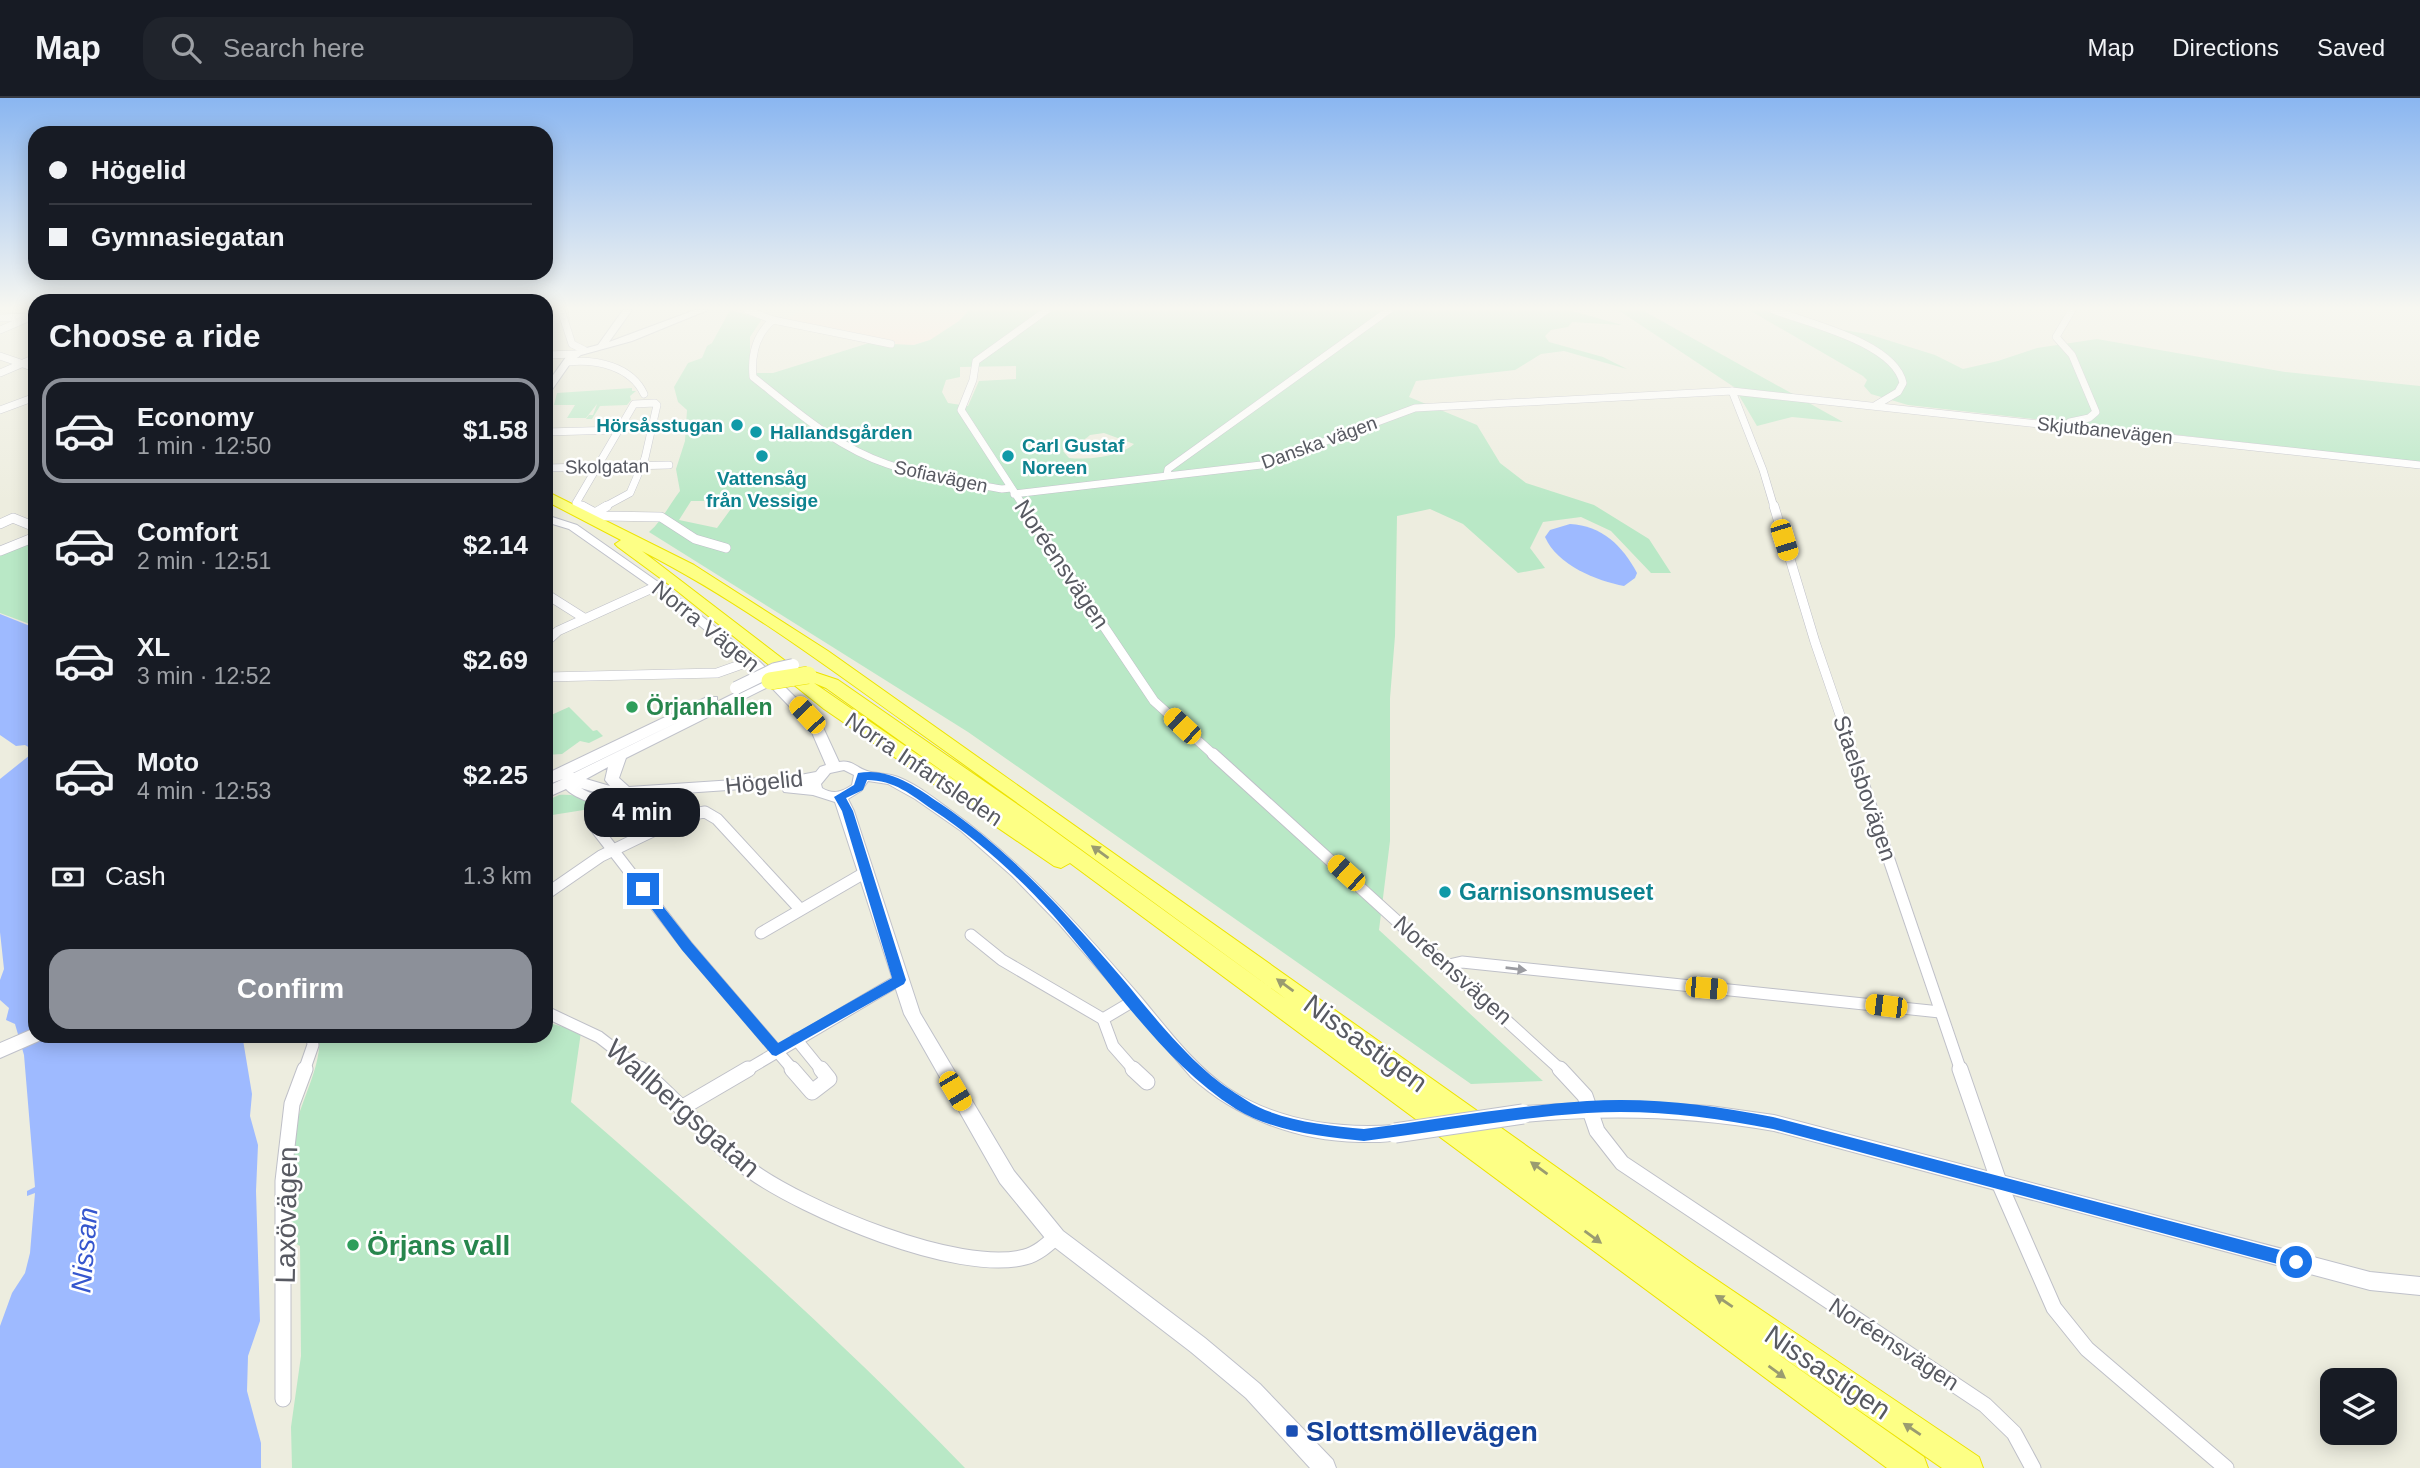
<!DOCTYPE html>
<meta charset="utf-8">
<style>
:root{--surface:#171b24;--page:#20242c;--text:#f1f3f6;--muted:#9ea1a6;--line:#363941;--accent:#8c9099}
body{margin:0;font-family:Arial,sans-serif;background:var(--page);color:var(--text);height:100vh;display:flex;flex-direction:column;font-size:26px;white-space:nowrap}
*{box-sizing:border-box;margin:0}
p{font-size:23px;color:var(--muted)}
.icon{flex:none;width:38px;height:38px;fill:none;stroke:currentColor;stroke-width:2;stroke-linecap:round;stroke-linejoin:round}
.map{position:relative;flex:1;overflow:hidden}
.details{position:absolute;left:28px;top:196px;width:525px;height:749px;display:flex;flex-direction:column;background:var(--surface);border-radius:21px;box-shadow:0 4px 18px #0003}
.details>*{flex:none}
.hud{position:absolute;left:28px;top:28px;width:525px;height:154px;border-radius:21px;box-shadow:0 4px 18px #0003;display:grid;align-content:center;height:154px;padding:0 21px;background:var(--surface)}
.tools{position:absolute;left:2320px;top:1270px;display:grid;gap:14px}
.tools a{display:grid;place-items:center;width:77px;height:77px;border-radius:14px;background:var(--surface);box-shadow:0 4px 18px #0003;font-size:35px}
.end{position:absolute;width:32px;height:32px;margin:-16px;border:9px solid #1a73e8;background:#fff;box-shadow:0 0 0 4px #fff}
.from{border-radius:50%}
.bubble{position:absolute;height:49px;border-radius:21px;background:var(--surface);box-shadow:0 4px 18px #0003;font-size:23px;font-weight:700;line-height:49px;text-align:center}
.car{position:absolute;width:21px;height:42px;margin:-21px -10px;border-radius:9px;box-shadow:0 0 5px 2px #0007;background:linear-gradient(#f5c518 24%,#345 0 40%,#f5c518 0 76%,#345 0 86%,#f5c518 0)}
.hud b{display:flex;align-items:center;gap:24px;height:66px;font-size:26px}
.hud b+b{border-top:2px solid var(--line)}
.hud i{width:18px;height:18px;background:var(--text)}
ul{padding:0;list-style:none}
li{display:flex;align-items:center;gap:21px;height:105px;margin:0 14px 10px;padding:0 7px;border:4px solid transparent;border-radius:21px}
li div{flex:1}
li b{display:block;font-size:26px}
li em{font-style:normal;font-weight:700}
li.on{border-color:var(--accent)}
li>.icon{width:63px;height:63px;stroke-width:1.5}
h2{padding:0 21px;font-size:32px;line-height:84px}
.pay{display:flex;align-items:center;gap:18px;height:77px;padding:0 21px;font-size:26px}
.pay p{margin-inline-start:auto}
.button{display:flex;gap:14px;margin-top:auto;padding:14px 21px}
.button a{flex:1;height:80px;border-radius:21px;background:var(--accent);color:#fff;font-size:28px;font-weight:700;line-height:80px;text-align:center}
header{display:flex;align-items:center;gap:42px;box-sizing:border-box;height:98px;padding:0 35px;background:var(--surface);border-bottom:2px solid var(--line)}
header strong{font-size:33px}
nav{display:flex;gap:38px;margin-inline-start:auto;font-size:24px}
.search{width:490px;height:63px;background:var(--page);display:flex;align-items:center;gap:18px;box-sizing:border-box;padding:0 24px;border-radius:21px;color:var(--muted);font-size:26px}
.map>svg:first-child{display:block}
.medical{fill:#fee6d8}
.green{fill:#b9e8c6;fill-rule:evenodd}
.water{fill:#9ebaff}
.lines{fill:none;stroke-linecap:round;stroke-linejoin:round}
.street-far3-casing{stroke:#bfc0c8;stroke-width:8}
.street-far2-casing{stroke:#bfc0c8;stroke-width:10}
.street-far1-casing{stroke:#bfc0c8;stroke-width:13}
.street-casing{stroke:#bfc0c8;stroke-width:17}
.secondary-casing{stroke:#bfc1ca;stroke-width:2}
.highway-casing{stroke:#ede300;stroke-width:2}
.street-far3{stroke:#fff;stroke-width:7}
.street-far2{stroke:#fff;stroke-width:9}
.street-far1{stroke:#fff;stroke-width:11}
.street{stroke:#fff;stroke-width:15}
.secondary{fill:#fff;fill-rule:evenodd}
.highway{fill:#fdff85;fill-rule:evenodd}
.secondary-bridge-far1-casing{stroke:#bfc1ca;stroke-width:14;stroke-linecap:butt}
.secondary-bridge-casing{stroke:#bfc1ca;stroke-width:21;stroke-linecap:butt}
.highway-bridge-casing{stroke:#ede300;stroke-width:18;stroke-linecap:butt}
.secondary-bridge-far1{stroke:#fff;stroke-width:12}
.secondary-bridge{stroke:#fff;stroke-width:19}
.highway-bridge{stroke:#fdff85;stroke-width:17}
.oneway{fill:#9a9c70}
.oneway2{fill:#9b9ca1}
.route{fill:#1a73e8}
.culture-dot{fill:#0f9aa8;stroke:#fff;stroke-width:2.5}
.leisure-dot{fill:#2e9e5b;stroke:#fff;stroke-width:2.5}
.transit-dot{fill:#1a4fb4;stroke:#fff;stroke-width:2.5}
.labels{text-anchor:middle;stroke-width:5;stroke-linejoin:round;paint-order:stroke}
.far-culture-label{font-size:19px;font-weight:bold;fill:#0d838f;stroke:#fff;text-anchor:start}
.far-street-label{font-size:19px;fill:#585a62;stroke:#fff}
.street-label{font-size:23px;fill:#585a62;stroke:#fff}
.leisure-label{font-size:23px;font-weight:bold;fill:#27864d;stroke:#fff;text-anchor:start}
.culture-label{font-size:23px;font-weight:bold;fill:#0d838f;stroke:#fff;text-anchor:start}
.near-street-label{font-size:28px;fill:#585a62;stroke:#fff}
.near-leisure-label{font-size:28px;font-weight:bold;fill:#27864d;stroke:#fff;text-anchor:start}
.near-water-label{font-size:28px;font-style:italic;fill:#3556ce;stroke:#fff}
.near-transit-label{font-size:28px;font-weight:bold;fill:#164399;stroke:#fff;text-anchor:start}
</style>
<header>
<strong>Map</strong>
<div class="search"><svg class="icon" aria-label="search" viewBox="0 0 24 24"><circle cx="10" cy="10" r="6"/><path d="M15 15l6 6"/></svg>Search here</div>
<nav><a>Map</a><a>Directions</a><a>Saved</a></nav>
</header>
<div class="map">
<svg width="2420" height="1370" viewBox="0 0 2420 1370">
<rect width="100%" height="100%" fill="#ededdf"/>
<polygon class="medical" points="800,212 969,212 959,223 930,242 913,247 887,248 781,225"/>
<g class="green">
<path d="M730,212L762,221L750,239V275H773L869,245L914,247L930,242L959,223L969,212H1569L1622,227L1572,224L1568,229L1551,232L1545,238L1549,244L1603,259L1627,271L1564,253L1541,256L1515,272L1416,283L1409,299L1477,327L1500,365L1526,385L1594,407L1649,441L1671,475H1651L1611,433L1581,419L1543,424L1530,450L1545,470L1518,475L1463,426L1430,411L1397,418L1395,538L1390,600V743L1379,832L1543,983L1471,986L968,634L649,434C662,423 669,407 680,393L676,371L685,343L687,312L678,304L674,289L688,265L702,260L707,248L712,245ZM1016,268V281L979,283L968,308L948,305L942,294L946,282L960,279V269ZM1104,335L1134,346C1119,359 1088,362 1069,360L1063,353C1072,344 1083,345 1090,337ZM691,403H735L736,404L717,430L679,422Z"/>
<polygon points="1614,212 1642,212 1843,324 1792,319 1757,328 1734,289 1621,214"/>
<polygon points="1749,212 1764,212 1800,225 1868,236 1935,257 1963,271 1998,263 2037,250 2097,241 2285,274 2420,288 2420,364 1908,307 1871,296 1864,288 1867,282 1863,278"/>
<polygon points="632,290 632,293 636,293 630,298 631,302 627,307 600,308 592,321 586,321 589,317 593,317 597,306 586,320 567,320 575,307 554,307 557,295"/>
<polygon points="35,439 35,528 0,515 0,454"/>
<polygon points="569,609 593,633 597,632 603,638 589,645 580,643 562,656 546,657 546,625 549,618"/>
<path d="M559,697C577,695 597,704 615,707L546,718V703Z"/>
<path d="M546,924L581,934L571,1004C706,1121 841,1241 965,1370H292L291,1329L301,1258L300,1148L290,1142C290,1104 287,1065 296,1028C302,1000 322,967 319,938H546Z"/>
</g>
<g class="water">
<path d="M1570,426C1602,428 1622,447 1637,475L1635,480L1624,488C1597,483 1557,467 1545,439L1550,432Z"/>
<polygon points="0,516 35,530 35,938 246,938 243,942 252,996 250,1018 258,1047 256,1093 260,1223 248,1258 247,1293 261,1345 261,1370 0,1370 0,1228 12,1195 25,1175 30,1155 35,1095 27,1098 27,1093 35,1089 24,957 15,926 6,922 9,910 0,902 0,882 4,871 0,834 0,681 35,653 25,647 16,648 0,637"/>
</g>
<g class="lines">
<defs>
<g id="street-far3">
<polyline points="561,212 572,246 584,252"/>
<polyline points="747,212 773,222 891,246"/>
<path d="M1773,212C1808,225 1895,245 1903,285L1898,294L1876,307"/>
<polyline points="0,220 25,219"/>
<path d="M773,222C755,237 751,257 753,279C795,312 836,349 887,366C924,379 963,384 1002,391L1011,390"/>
<polyline points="0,232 35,217"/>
<polyline points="546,257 576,256"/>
<polyline points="0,258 35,270"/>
<path d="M568,264C596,261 631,268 644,296"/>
<polyline points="0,275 35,260"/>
<polyline points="1732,293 1763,372 1774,409"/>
<polyline points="0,312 35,299"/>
<polyline points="2070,324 2089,320 2096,314 2072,257 2056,239 2072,212"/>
<polyline points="546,334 619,332"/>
<polyline points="546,370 669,367"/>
<polyline points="1167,377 1168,371 1389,212"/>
<polyline points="1014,396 1261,367 1415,310 1732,293 2420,367"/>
<polyline points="585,409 576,405 634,306 655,305 657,307 645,360 630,395 604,409"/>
<polyline points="1024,409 961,312 973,282 976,263 1047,212"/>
</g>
<g id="street-far2">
<polyline points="582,408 595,415"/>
<polyline points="1023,408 1154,603 1215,658"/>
<polyline points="1774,408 1815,544 1854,658"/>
<polyline points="595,415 604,418 661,419 695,441 726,450"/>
<polyline points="595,415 607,408"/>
<polyline points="0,426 13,420 35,429"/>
<polyline points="0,453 35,439"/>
<polyline points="546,496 584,520"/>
<polyline points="546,544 558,533 657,488"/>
<polyline points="546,579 717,575 751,563"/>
</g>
<g id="street-far1">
<polyline points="1213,656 1562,973"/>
<polyline points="1853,656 1961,973"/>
<polyline points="592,725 687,848 794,973"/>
<polyline points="546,796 601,758 686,717 705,714 717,721 800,811"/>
<polyline points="761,835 866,774"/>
<polyline points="971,837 1002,862 1103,921 1135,902"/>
<polyline points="1449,867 1462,864 1940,914"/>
<polyline points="546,914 599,939 643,973"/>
<polyline points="1103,921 1113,948 1135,973"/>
<polyline points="796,941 822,973"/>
<polyline points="304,973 313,947 312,938"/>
<polyline points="745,973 899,882"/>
</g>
<g id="street">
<path d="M640,971C678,1003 710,1043 750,1072C804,1111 958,1177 1025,1159C1037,1156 1047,1147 1056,1139"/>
<polyline points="792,971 812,994 829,981 821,971"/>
<polyline points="1133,971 1147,984"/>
<polyline points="1560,971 1585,998 1597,1033 1622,1065 1985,1307 2014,1335 2033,1370"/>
<polyline points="1960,971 2000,1087 2054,1210 2087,1251 2226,1370"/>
<polyline points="683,1009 748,971"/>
<polyline points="283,1301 283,1083 292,1006 305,971"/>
</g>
<g id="secondary">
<polygon points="623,212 632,212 609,244 695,212 708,212 632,243 581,257 572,263 549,296 546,297 546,287 566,259 575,253 598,247"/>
<path d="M546,417L577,427L661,486L760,564L821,625L839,664C851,661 857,670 867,673C877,676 888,675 898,679C918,687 935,701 952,713C1024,765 1082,831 1140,898C1167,930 1193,966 1228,990C1277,1023 1337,1031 1395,1027L1401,1029L1404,1035L1401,1041C1388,1045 1373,1044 1359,1044C1297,1043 1236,1020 1191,979L1059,826L1012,778L961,733L915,701L888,686L868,683L861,693L848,701L854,713L920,915L1014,1073L1063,1133L1205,1240L1260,1286L1333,1362L1336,1370H1310L1246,1300L1191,1254L1049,1145L1000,1085L904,916L835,704L813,697L784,694L782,691L784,688L626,699L601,696L581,690C602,705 637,692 647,703C632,718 580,706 566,691L546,700V689L563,681L546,687V676L707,599H717V604L763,581L752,570L653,490L569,431L546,424ZM770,588L810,630L826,667L820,669L816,674L795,678L629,689L619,680L626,660ZM680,623L574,675H573ZM608,669L605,682L610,688L586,681ZM844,672L854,677L852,687C842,694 833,697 822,690L821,686L830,675Z"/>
<polygon points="35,930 35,938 43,938 41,942 0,960 0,945"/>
<path d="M1618,1003L1710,1008L1774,1017L2370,1174L2420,1179V1197L2370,1192L1774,1033C1690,1018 1608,1016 1523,1024L1517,1021L1514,1016L1517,1011L1523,1008Z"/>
</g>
<path id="highway" d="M546,393L694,467L828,553L1696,1168L1979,1359L1983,1370H1942L1765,1247L1924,1359L1928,1370H1887L1070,765L1061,770L1054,768L824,611L671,488L618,449L615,446L621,442L546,403ZM642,453C738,502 825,567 913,630C1038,719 1162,810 1286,901L1027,713L838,582L808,572L801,575ZM814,585L826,590L969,692Z"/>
</defs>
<use href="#street-far3" class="street-far3-casing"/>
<use href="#street-far2" class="street-far2-casing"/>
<use href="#street-far1" class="street-far1-casing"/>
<use href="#street" class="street-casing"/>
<use href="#secondary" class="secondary-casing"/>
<use href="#highway" class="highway-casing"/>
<use href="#street-far3" class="street-far3"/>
<use href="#street-far2" class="street-far2"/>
<use href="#street-far1" class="street-far1"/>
<use href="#street" class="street"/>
<use href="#secondary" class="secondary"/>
<use href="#highway" class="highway"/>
<defs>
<polyline id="secondary-bridge-far1" points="736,590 775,571 793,567"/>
<polyline id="secondary-bridge" points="1395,1035 1523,1016"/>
<polyline id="highway-bridge" points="770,583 808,577"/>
</defs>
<use href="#secondary-bridge-far1" class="secondary-bridge-far1-casing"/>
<use href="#secondary-bridge" class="secondary-bridge-casing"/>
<use href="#highway-bridge" class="highway-bridge-casing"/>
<use href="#secondary-bridge-far1" class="secondary-bridge-far1"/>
<use href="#secondary-bridge" class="secondary-bridge"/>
<use href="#highway-bridge" class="highway-bridge"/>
</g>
<defs><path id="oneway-solid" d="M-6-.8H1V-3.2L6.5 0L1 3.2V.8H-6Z" transform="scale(1.75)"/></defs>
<g class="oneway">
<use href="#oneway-solid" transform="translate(1100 754) rotate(-144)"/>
<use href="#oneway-solid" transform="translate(1285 887) rotate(-144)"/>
<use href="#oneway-solid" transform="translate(1539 1070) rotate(-144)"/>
<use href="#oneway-solid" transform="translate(1593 1139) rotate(36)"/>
<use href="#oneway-solid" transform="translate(1724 1203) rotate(-146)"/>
<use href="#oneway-solid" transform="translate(1777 1274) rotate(36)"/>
<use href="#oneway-solid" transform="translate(1912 1331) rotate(-146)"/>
</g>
<use class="oneway2" href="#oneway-solid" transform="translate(1516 871) rotate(7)"/>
<linearGradient id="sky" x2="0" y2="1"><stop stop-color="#8ab6f1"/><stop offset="0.52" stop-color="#f7f7f1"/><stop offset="1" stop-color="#f7f7f1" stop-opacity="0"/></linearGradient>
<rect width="2420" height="404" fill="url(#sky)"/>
<path class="route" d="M858,675C890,669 916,689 941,706C1011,753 1066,815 1121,879C1148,911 1175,946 1207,974C1218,984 1232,993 1246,1002C1278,1023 1326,1027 1364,1031C1438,1021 1513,1008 1587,1003C1650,999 1712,1007 1773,1019L2296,1156L2301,1158L2304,1164L2301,1169L2296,1171L1773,1031C1712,1019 1650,1011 1587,1015C1513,1020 1438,1034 1364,1043C1323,1039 1272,1033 1236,1011C1161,963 1111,883 1053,817C1018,778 977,741 933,712C912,697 894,682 867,682L863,692L846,700L853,713L906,882L904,886L776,958L772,957L682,852L637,791L643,786L647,788L692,845L778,945L892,880L842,713L834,699L854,687Z"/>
<g class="culture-dot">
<circle cx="737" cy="327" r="7"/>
<circle cx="756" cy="334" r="7"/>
<circle cx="762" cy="358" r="7"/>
<circle cx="1008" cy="358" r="7"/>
<circle cx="1445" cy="794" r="7"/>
</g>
<g class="leisure-dot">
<circle cx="632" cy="609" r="7"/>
<circle cx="353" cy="1147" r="7"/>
</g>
<rect class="transit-dot" x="1285" y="1326" width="14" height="14" rx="3.5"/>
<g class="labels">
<g class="far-culture-label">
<text x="723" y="334" text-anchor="end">Hörsåsstugan</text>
<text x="770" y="341">Hallandsgården</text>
<text x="1022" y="354">Carl Gustaf<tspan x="1022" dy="22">Noreen</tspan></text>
<text x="762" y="387" text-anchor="middle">Vattensåg<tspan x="762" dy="22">från Vessige</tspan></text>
</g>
<g class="far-street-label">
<text transform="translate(2105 332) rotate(6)" y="7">Skjutbanevägen</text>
<text transform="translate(1319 344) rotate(-20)" y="7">Danska vägen</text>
<text transform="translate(607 368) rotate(-1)" y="7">Skolgatan</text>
<text transform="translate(941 378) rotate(12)" y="7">Sofiavägen</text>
</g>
<g class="street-label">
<text transform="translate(1062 466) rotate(56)" y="8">Noréensvägen</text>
<text transform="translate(706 528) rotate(39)" y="8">Norra Vägen</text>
<text transform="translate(924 671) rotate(34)" y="8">Norra Infartsleden</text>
<text transform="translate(764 684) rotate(-6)" y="8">Högelid</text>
<text transform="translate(1865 690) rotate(71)" y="8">Staelsbovägen</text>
<text transform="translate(1453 872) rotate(42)" y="8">Noréensvägen</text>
<text transform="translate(1894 1246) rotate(33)" y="8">Noréensvägen</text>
</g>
<g class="leisure-label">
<text x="646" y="617">Örjanhallen</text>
</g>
<g class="culture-label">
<text x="1459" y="802">Garnisonsmuseet</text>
</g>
<g class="near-street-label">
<text transform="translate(1366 945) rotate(36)" y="10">Nissastigen</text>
<text transform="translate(683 1010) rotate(41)" y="10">Wallbergsgatan</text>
<text transform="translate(286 1117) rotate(-89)" y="10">Laxövägen</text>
<text transform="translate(1828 1274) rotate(34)" y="10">Nissastigen</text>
</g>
<g class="near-leisure-label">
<text x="367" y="1157">Örjans vall</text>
</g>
<g class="near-water-label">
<text transform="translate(84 1152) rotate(-85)" y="10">Nissan</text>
</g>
<g class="near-transit-label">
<text x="1306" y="1343">Slottsmöllevägen</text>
</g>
</g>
</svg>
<div class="tools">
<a><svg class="icon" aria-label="layers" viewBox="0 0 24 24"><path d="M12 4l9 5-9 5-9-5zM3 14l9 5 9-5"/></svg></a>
</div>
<i class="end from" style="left:2296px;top:1164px"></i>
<i class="end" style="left:643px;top:791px"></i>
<div class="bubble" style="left:584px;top:690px;width:116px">4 min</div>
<i class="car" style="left:1784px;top:442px;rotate:163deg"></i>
<i class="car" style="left:807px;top:617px;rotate:317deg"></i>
<i class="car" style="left:1182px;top:628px;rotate:313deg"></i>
<i class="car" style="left:1346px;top:775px;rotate:312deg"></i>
<i class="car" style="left:1706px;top:890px;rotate:95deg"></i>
<i class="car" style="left:1886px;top:908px;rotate:277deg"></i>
<i class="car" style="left:955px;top:993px;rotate:149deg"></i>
<div class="hud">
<b><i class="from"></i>Högelid</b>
<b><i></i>Gymnasiegatan</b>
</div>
<section class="details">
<h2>Choose a ride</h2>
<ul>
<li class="on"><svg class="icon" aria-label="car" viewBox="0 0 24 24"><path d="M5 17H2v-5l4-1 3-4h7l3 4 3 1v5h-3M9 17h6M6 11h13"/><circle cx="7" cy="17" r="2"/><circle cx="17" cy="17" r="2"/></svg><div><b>Economy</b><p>1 min · 12:50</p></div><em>$1.58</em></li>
<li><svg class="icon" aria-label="car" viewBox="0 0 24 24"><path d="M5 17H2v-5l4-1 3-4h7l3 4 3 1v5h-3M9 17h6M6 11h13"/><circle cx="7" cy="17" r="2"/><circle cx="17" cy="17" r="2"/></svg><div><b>Comfort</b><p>2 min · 12:51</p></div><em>$2.14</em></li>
<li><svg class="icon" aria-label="car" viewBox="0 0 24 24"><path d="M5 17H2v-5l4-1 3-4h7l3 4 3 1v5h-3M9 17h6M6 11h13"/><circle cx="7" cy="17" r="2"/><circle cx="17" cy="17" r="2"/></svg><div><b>XL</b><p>3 min · 12:52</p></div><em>$2.69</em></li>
<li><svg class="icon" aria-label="car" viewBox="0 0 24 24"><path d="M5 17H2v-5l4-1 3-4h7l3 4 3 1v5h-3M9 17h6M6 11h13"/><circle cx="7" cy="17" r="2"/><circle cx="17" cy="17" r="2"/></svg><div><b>Moto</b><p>4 min · 12:53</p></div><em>$2.25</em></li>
</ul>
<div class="pay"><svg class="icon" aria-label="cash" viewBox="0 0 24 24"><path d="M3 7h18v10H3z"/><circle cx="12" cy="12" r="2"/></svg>Cash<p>1.3 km</p></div>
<div class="button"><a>Confirm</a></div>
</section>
</div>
